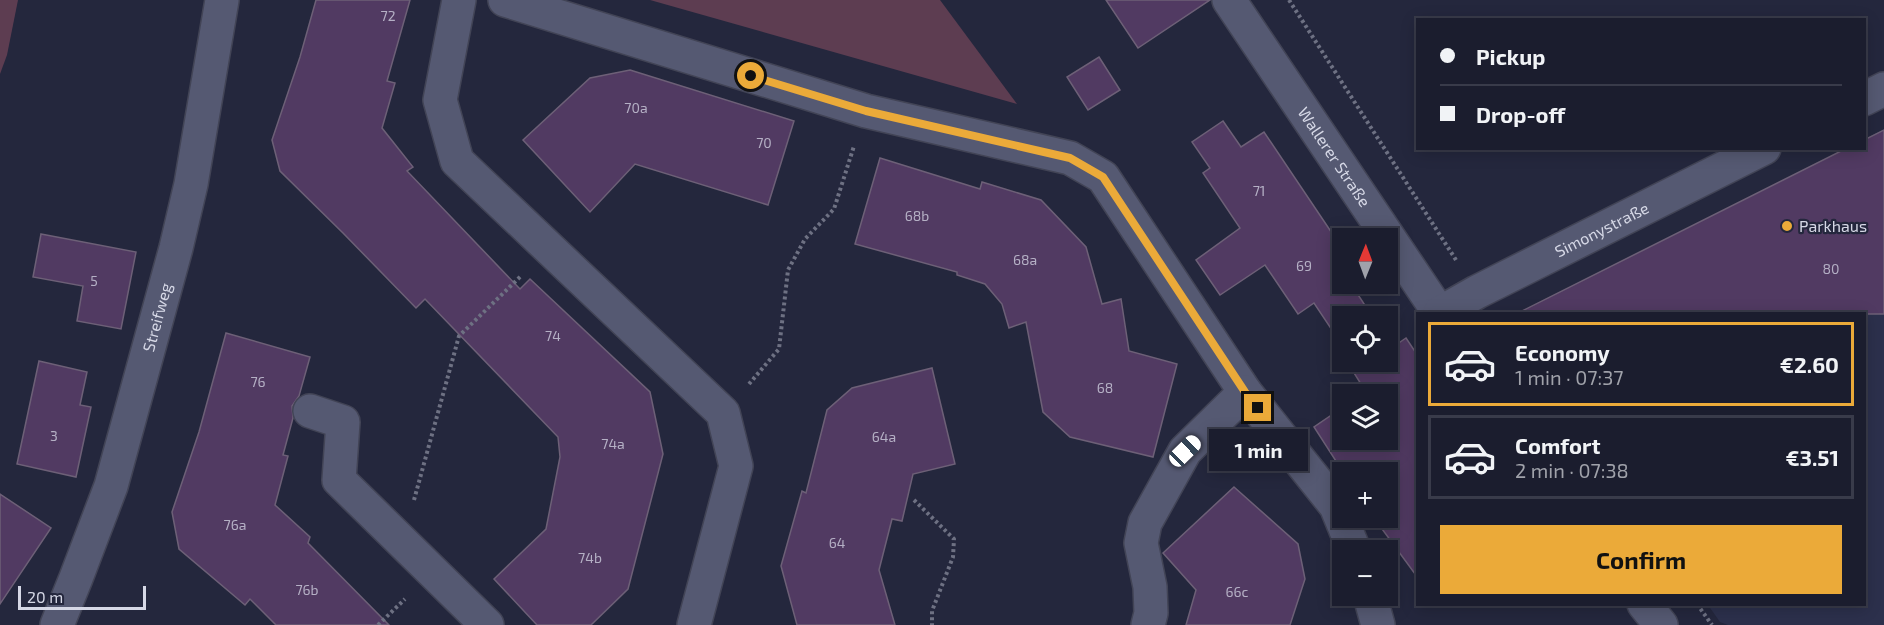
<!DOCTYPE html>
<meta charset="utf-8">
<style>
:root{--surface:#1b1d2e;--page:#282a3a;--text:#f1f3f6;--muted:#a0a2aa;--line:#393b4a;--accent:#ebaa39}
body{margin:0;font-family:"Exo 2",sans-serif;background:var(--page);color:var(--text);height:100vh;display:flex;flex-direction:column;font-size:22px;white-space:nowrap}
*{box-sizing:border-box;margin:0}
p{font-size:20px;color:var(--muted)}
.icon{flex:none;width:33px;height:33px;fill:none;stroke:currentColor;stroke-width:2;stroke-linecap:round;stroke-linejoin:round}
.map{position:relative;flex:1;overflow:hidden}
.panel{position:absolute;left:1416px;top:312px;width:450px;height:294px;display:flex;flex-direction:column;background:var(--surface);border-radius:0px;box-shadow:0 3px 15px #0003,0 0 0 2px var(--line)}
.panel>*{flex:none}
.guide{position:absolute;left:1416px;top:18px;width:450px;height:132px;border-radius:0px;box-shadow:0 3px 15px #0003,0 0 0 2px var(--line);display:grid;align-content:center;height:132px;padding:0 24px;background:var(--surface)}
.needle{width:39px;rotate:1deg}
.buttons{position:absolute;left:1332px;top:228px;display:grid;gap:12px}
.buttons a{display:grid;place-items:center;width:66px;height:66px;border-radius:0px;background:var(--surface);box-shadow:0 3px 15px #0003,0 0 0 2px var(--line);font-size:30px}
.scale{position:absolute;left:18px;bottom:15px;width:128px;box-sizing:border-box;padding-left:6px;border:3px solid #d6d8e6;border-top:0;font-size:16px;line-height:21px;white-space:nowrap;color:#d6d8e6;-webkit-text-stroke:4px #24273d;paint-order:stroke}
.end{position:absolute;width:27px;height:27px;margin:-14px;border:8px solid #ebaa39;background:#111;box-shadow:0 0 0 3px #111}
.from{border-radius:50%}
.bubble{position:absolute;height:42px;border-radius:0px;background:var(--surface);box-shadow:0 3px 15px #0003,0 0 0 2px var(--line);font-size:20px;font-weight:700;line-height:42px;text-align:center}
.car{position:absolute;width:18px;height:36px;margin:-18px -9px;border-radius:8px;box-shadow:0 0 4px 2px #0007;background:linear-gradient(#fff 24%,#345 0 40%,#fff 0 76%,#345 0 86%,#fff 0)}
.guide b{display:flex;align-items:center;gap:21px;height:57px;font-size:22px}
.guide b+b{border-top:2px solid var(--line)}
.guide i{width:15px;height:15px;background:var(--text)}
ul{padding:10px 0 0;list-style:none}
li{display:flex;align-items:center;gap:18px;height:84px;margin:0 12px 9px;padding:0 12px;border:3px solid var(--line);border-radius:0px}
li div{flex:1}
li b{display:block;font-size:22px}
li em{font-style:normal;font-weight:700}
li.current{border-color:var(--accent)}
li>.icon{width:54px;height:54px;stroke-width:1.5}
.primary-button{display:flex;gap:12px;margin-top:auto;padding:12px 24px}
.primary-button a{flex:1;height:69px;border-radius:0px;background:var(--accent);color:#111;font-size:24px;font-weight:700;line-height:69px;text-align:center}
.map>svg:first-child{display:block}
.built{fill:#2c304c}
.green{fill:#5d3d51}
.building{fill:#513a62;stroke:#6d6077;stroke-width:1.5}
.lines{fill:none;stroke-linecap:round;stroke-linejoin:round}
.minor-casing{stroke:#424456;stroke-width:36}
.path{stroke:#6e7183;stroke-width:4;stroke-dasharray:3 3;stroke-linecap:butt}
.minor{stroke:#555972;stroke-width:33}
.route{stroke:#ebaa39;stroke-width:8}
.poi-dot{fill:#ebaa39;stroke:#24273d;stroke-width:2}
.labels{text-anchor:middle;stroke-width:4.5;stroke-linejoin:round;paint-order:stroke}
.number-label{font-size:14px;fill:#b5b0c5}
.street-label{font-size:16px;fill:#d6d8e6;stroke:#24273d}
.poi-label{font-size:16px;fill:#d6d8e6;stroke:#24273d;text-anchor:start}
</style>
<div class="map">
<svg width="1884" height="625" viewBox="0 0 1884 625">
<rect width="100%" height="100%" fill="#24273d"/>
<polygon class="built" points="1884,129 1884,625 1728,625 1720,622 1708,605 1864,604 1864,314 1517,314 1846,149 1864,148 1865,139"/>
<g class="green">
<polygon points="0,0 18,0 7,55 0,74"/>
<polygon points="650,0 940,0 1017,104"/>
</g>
<g class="building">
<polygon points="316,0 410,0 387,81 395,83 382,128 413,167 407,171 520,289 530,279 650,392 663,454 628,589 591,625 537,625 494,579 546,529 560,457 558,437 425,299 416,308 343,233 280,171 272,140 300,57"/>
<polygon points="1106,0 1210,0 1138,48"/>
<polygon points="1099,57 1120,90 1088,110 1067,77"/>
<polygon points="630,70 794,121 768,205 635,164 590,212 523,140 590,78"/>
<polygon points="1223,121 1241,147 1264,132 1342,248 1342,284 1351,284 1372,316 1342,316 1342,345 1314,303 1298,314 1265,265 1220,295 1196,260 1240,228 1203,173 1210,168 1192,142"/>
<polygon points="1884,130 1884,314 1516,314 1847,148 1864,148 1864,140"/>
<polygon points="880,158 980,189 982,182 1041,200 1086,247 1102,304 1121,299 1129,351 1177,364 1153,457 1070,437 1043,412 1026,322 1009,328 1002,304 985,284 957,275 957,272 855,244"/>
<polygon points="41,234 136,252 121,329 77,321 83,286 33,277"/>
<polygon points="226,333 310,357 299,396 292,406 293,418 283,455 288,456 275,505 310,537 308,543 389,625 276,625 250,599 245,605 179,549 172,512 199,432"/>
<polygon points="1406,338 1418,356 1418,578 1374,518 1388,518 1388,472 1343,472 1314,427 1342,408 1342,440 1388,440 1388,394 1363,394 1366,392 1354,373 1359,369 1353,362 1388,362 1388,339 1393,347"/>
<polygon points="39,361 87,372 80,405 91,407 76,477 17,464"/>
<polygon points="932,368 955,464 913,474 902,521 892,519 879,570 895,625 797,625 781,566 802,491 806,493 827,410 852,388"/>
<polygon points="1234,487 1298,544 1305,579 1290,625 1186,625 1196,590 1163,553"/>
<polygon points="0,494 51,528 0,604"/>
</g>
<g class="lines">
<defs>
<g id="minor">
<polyline points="459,0 440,100 457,161 723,413 736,466 694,625"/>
<polyline points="505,0 866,111 1070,158 1103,177 1245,392 1336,506 1354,550"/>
<path id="s1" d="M1229,0L1440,314"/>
<polyline points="1864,99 1884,89"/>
<path id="s2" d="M1440,313L1477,292L1764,148"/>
<polyline points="310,411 343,422 339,480 487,625"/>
<polyline points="1370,596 1378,625"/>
<polyline points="1644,604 1661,625"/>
<path id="s3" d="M57,625L76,578L111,486L176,248L191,184L222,0"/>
<polyline points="1148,625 1151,613 1150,587 1141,543 1145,523 1185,451 1245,392"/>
</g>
</defs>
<use href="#minor" class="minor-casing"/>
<g class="path">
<polyline points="1289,0 1456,260"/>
<polyline points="749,384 779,349 788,270 805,239 834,209 854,146"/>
<polyline points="414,500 459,336 521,276"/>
<polyline points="914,500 954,539 953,557 932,611 932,625"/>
<polyline points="1697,604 1712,625"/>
<polyline points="378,625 405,599"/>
</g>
<use href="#minor" class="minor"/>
</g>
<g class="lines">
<polyline class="route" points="751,76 866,111 1070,158 1103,177 1245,392 1258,408"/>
</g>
<circle class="poi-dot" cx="1787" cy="226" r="6"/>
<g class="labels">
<g class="number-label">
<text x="388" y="21">72</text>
<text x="636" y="113">70a</text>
<text x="764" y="148">70</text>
<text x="1259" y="196">71</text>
<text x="917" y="221">68b</text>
<text x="1025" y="265">68a</text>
<text x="1304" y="271">69</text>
<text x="1831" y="274">80</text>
<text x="94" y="286">5</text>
<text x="553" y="341">74</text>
<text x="258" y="387">76</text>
<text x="1105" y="393">68</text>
<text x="54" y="441">3</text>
<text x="884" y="442">64a</text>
<text x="613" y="449">74a</text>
<text x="235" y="530">76a</text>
<text x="837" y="548">64</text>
<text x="590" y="563">74b</text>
<text x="307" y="595">76b</text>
<text x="1237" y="597">66c</text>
</g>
<g class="street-label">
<text dy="6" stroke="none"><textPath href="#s1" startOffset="189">Wallerer Straße</textPath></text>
<text dy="6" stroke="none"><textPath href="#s2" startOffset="182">Simonystraße</textPath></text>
<text dy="6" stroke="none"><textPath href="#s3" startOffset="324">Streifweg</textPath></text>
</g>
<g class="poi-label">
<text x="1799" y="232">Parkhaus</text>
</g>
</g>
</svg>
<div class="buttons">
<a><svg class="needle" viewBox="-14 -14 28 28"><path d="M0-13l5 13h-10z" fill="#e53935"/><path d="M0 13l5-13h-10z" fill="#a0a2aa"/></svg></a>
<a><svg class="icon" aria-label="locate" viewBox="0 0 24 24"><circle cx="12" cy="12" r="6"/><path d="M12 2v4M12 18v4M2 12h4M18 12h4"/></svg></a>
<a><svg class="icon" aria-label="layers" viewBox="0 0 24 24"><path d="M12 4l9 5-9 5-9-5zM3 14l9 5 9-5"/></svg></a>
<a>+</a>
<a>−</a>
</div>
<div class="scale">20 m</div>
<i class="end from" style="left:751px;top:76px"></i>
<i class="end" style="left:1258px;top:408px"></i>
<div class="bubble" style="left:1209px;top:429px;width:99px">1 min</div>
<i class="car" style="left:1185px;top:451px;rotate:46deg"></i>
<div class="guide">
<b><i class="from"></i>Pickup</b>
<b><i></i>Drop-off</b>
</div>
<section class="panel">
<ul>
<li class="current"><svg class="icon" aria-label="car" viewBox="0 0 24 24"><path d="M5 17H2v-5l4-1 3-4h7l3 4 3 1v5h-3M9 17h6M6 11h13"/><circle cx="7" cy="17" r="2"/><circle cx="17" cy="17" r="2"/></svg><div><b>Economy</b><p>1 min · 07:37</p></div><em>€2.60</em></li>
<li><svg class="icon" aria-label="car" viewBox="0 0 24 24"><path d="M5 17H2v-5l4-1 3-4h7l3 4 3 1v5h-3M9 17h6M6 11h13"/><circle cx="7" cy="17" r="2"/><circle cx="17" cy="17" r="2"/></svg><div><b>Comfort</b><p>2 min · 07:38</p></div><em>€3.51</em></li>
</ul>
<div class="primary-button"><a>Confirm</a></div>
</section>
</div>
